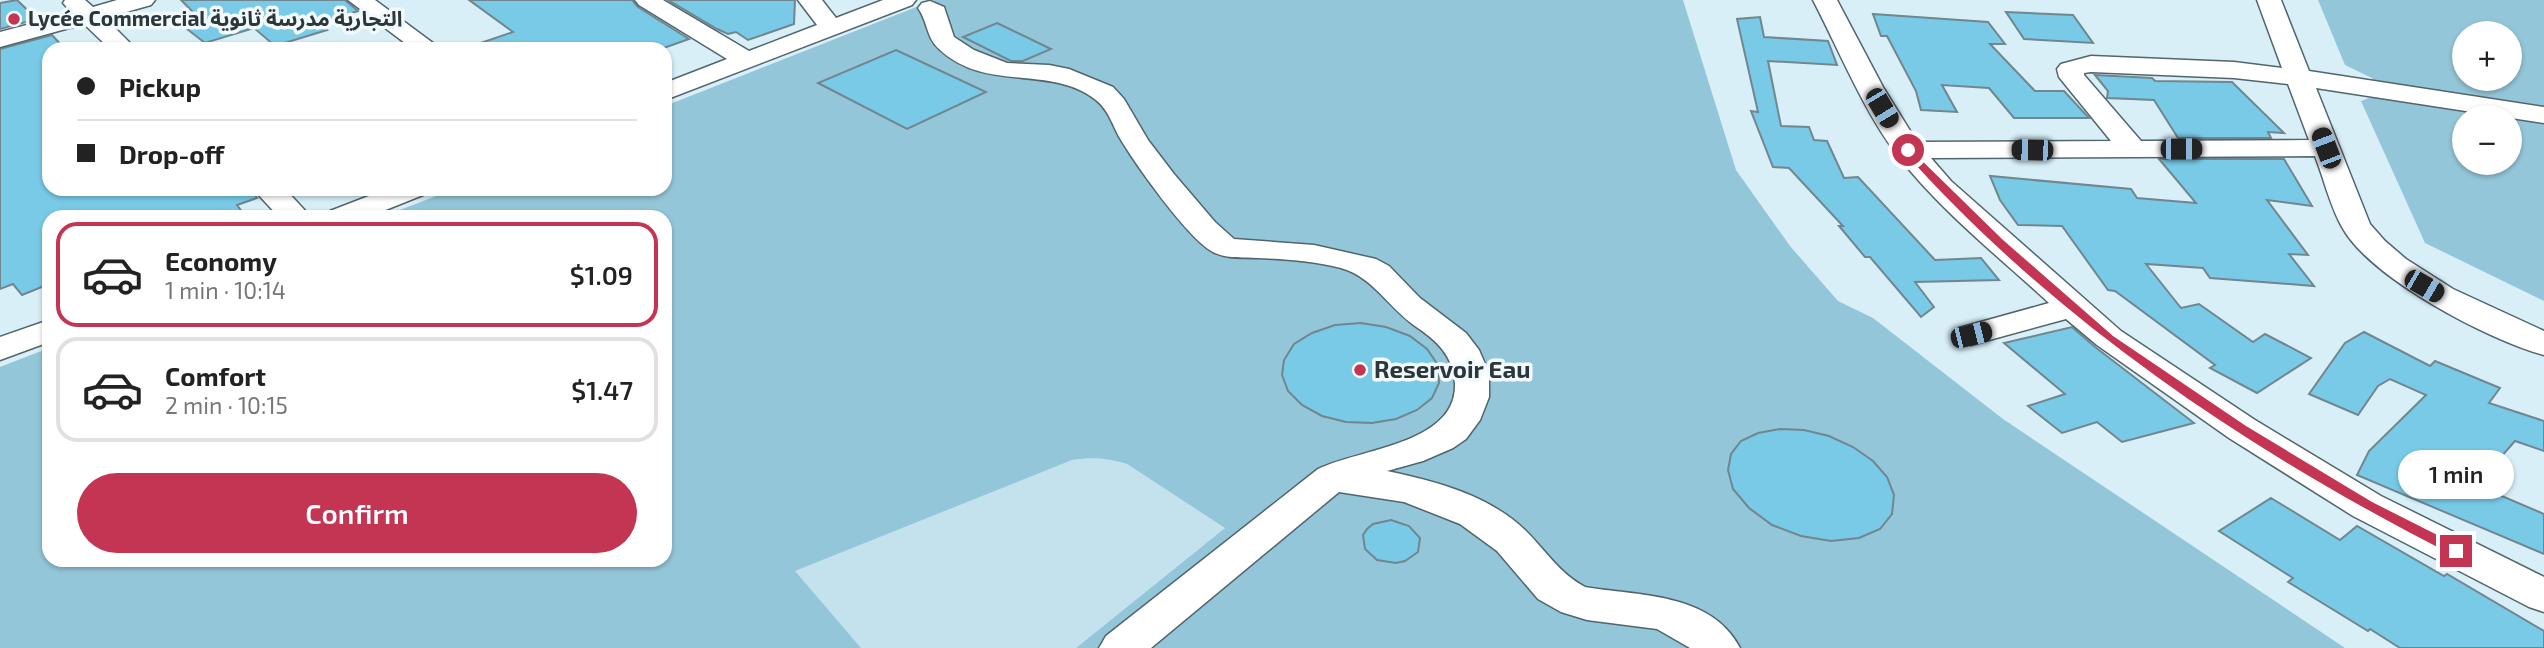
<!DOCTYPE html>
<meta charset="utf-8">
<style>
:root{--surface:#fff;--page:#f2f2f2;--text:#222;--muted:#767676;--line:#e0e0e0;--accent:#c43453}
body{margin:0;font-family:"Exo 2","Noto Sans Arabic",sans-serif;background:var(--page);color:var(--text);height:100vh;display:flex;flex-direction:column;font-size:26px;white-space:nowrap}
*{box-sizing:border-box;margin:0}
p{font-size:23px;color:var(--muted)}
.icon{flex:none;width:38px;height:38px;fill:none;stroke:currentColor;stroke-width:2;stroke-linecap:round;stroke-linejoin:round}
.map{position:relative;flex:1;overflow:hidden}
.panel{position:absolute;left:42px;top:210px;width:630px;height:357px;display:flex;flex-direction:column;background:var(--surface);border-radius:21px;box-shadow:0 2px 5px #0004}
.panel>*{flex:none}
.banner{position:absolute;left:42px;top:42px;width:630px;height:154px;border-radius:21px;box-shadow:0 2px 5px #0004;display:grid;align-content:center;height:154px;padding:0 35px;background:var(--surface)}
.buttons{position:absolute;left:2452px;top:21px;display:grid;gap:14px}
.buttons a{display:grid;place-items:center;width:70px;height:70px;border-radius:50%;background:var(--surface);box-shadow:0 2px 5px #0004;font-size:35px}
.end{position:absolute;width:32px;height:32px;margin:-16px;border:9px solid #c43453;background:#fff;box-shadow:0 0 0 4px #fff}
.from{border-radius:50%}
.bubble{position:absolute;height:49px;border-radius:24px;background:var(--surface);box-shadow:0 2px 5px #0004;font-size:23px;font-weight:600;line-height:49px;text-align:center}
.car{position:absolute;width:21px;height:42px;margin:-21px -10px;border-radius:9px;box-shadow:0 0 5px 2px #0007;background:linear-gradient(#222 24%,#8ab4d8 0 40%,#222 0 76%,#8ab4d8 0 86%,#222 0)}
.banner b{display:flex;align-items:center;gap:24px;height:66px;font-size:26px}
.banner b+b{border-top:2px solid var(--line)}
.banner i{width:18px;height:18px;background:var(--text)}
ul{padding:12px 0 0;list-style:none}
li{display:flex;align-items:center;gap:21px;height:105px;margin:0 14px 10px;padding:0 21px;border:4px solid var(--line);border-radius:21px}
li div{flex:1}
li b{display:block;font-size:26px}
li em{font-style:normal;font-weight:600}
li.active{border-color:var(--accent)}
li>.icon{width:63px;height:63px;stroke-width:1.5}
.primary-button{display:flex;gap:14px;margin-top:auto;padding:14px 35px}
.primary-button a{flex:1;height:80px;border-radius:42px;background:var(--accent);color:#fff;font-size:28px;font-weight:600;line-height:80px;text-align:center}
.map>svg:first-child{display:block}
.built{fill:#c3e2ee}
.green{fill:#94c6d9;fill-rule:evenodd}
.building{fill:#78cae7;stroke:#71868e;stroke-width:2}
.lines{fill:none;stroke-linecap:round;stroke-linejoin:round}
.minor-casing{stroke:#51656d;stroke-width:3}
.minor{fill:#fff;fill-rule:evenodd}
.route{fill:#c43453}
.poi-dot{fill:#c43453;stroke:#f1fafd;stroke-width:2.5}
.labels{text-anchor:middle;stroke-width:7;stroke-linejoin:round;paint-order:stroke}
.far-poi-label{font-size:21px;font-weight:bold;fill:#2d363a;stroke:#f1fafd;text-anchor:start}
.poi-label{font-size:24px;font-weight:bold;fill:#2d363a;stroke:#f1fafd;text-anchor:start}
</style>
<div class="map">
<svg width="2544" height="648" viewBox="0 0 2544 648">
<rect width="100%" height="100%" fill="#d8eff8"/>
<polygon class="built" points="1091,457 1110,459 1127,464 1225,528 1076,648 861,648 794,571 1072,460"/>
<g class="green">
<path d="M934,0H1683L1736,170L1790,246L1838,301L1873,318L2003,419L2345,648H1076L1225,528L1127,464C1107,458 1092,457 1072,460L795,571L861,648H0V367L49,348V560H665V217H382L454,189H665V106Z"/>
<path d="M2318,0H2544V301L2425,243L2361,101L2382,93L2372,78L2345,65ZM2464,33H2510V79H2464ZM2464,117H2510V163H2464Z"/>
</g>
<g class="building">
<polygon points="17,0 37,19 0,29 0,3"/>
<polygon points="181,0 345,0 358,11 318,23 327,30 275,46 254,28 205,43 174,19 194,13"/>
<polygon points="469,0 632,0 638,7 689,39 661,49 473,49 472,46 513,32"/>
<polygon points="668,0 795,0 794,24 748,40 736,32 728,34 717,29"/>
<polygon points="2006,12 2073,15 2093,43 2024,39"/>
<polygon points="1873,14 1988,22 2005,44 1990,44 2035,91 2064,91 2089,118 2014,118 1989,88 1942,85 1957,112 1921,110 1916,91 1887,36 1881,36"/>
<polygon points="1760,17 1764,37 1828,41 1837,65 1768,61 1781,126 1809,127 1814,140 1827,141 1844,178 1858,177 1935,260 1981,258 1999,280 1915,282 1934,307 1921,317 1870,257 1865,257 1839,226 1843,226 1789,168 1773,167 1751,111 1758,112 1737,19"/>
<polygon points="997,23 1051,49 1023,61 1011,61 963,37"/>
<polygon points="52,35 65,49 49,49 49,189 250,189 257,198 237,205 246,217 49,217 49,284 22,295 13,284 0,289 0,49"/>
<polygon points="896,50 986,92 907,129 818,83"/>
<polygon points="2095,75 2152,78 2155,81 2232,82 2284,133 2268,132 2271,138 2178,138 2154,100 2107,98 2108,91"/>
<polygon points="2159,159 2284,159 2312,206 2267,200 2308,255 2289,254 2314,286 2210,278 2203,268 2146,264 2181,308 2199,304 2253,342 2265,334 2311,358 2257,393 2210,368 2215,365 2115,291 2108,290 2062,226 2018,225 2000,200 1990,176 2131,189 2137,198 2196,203"/>
<polygon points="1361,323 1386,327 1410,336 1427,349 1438,365 1439,383 1432,398 1417,410 1396,419 1372,423 1346,422 1322,416 1302,405 1288,391 1282,375 1284,360 1294,344 1312,333 1335,325"/>
<polygon points="2072,327 2095,347 2194,423 2122,442 2097,422 2062,433 2028,406 2065,394 2004,343"/>
<polygon points="2364,332 2430,366 2435,361 2500,388 2489,403 2544,421 2544,451 2515,441 2476,485 2544,514 2544,554 2357,475 2369,451 2426,395 2390,379 2378,386 2358,415 2309,394 2345,343"/>
<polygon points="1780,429 1804,430 1829,436 1853,447 1873,461 1887,477 1894,495 1892,514 1880,529 1859,538 1831,541 1801,536 1772,525 1749,508 1733,489 1728,470 1731,454 1741,441 1758,433"/>
<polygon points="2271,498 2340,540 2357,526 2444,576 2447,574 2544,631 2544,648 2400,648 2370,629 2368,631 2288,582 2293,578 2219,531"/>
<polygon points="1391,520 1409,526 1420,538 1418,552 1405,561 1396,563 1377,560 1365,549 1363,535 1367,529 1373,524"/>
</g>
<g class="lines">
<defs>
<g id="minor">
<polygon points="65,0 85,0 93,7 117,0 155,0 151,5 105,18 136,49 110,49 84,24 0,47 0,32 72,13 63,3"/>
<polygon points="348,0 375,0 441,49 413,49"/>
<polygon points="635,0 663,0 749,51 817,25 798,0 822,0 836,18 883,0 916,0 912,5 665,100 665,83 727,59 639,5"/>
<path d="M1813,0H1837L1883,87L1917,142L2111,141L2059,77L2057,69L2061,64L2091,56L2234,62L2282,68L2257,0H2281L2309,71L2544,107V123L2316,88L2370,224L2385,241L2406,259L2453,289L2544,331V355C2488,340 2370,278 2342,227C2330,206 2324,179 2315,156L1931,158L1951,181L2121,331L2255,420L2381,496L2544,577V612L2529,607L2353,516L2229,438L2097,345L2066,319L1971,345L1959,342L1954,335L1959,328L2049,303C1998,256 1941,211 1898,156C1865,114 1838,48 1813,0ZM2091,72L2234,78L2288,84L2309,140L2141,141L2084,75V73Z"/>
<path d="M930,1L944,7L954,37L974,50L1007,63L1049,65L1069,69L1113,87L1124,99L1148,140L1174,174L1215,222L1234,239L1314,245L1376,259L1389,266L1420,298L1466,333L1479,350L1489,373V397L1480,420L1466,439L1453,448L1423,461L1387,471C1435,481 1489,495 1526,531C1546,551 1559,573 1585,587C1637,596 1711,592 1740,648H1690L1657,629L1587,620L1561,612L1538,599L1497,551L1460,524L1404,502L1339,492L1151,648H1099L1106,636L1318,469C1359,449 1457,444 1455,384C1454,356 1436,340 1415,326C1388,307 1373,277 1341,268C1314,261 1284,259 1257,258C1243,257 1228,259 1215,253C1191,243 1136,165 1121,140C1113,127 1109,110 1096,100C1050,64 985,93 939,49C926,37 928,22 918,8L922,3Z"/>
<polygon points="253,189 285,189 311,217 279,217"/>
<polygon points="387,189 428,189 423,195 368,217 326,217 330,211"/>
<polygon points="49,320 49,342 0,360 0,337"/>
</g>
</defs>
<use href="#minor" class="minor-casing"/>
<use href="#minor" class="minor"/>
</g>
<path class="route" d="M1908,147L2003,240L2113,336L2246,426L2372,502L2461,547V554H2451C2249,451 2056,322 1904,152L1903,150Z"/>
<g class="poi-dot">
<circle cx="14" cy="19" r="7"/>
<circle cx="1360" cy="370" r="7"/>
</g>
<g class="labels">
<g class="far-poi-label">
<text x="28" y="26">Lycée Commercial التجارية مدرسة ثانوية</text>
</g>
<g class="poi-label">
<text x="1374" y="378">Reservoir Eau</text>
</g>
</g>
</svg>
<div class="buttons">
<a>+</a>
<a>−</a>
</div>
<i class="end from" style="left:1908px;top:150px"></i>
<i class="end" style="left:2456px;top:551px"></i>
<div class="bubble" style="left:2398px;top:450px;width:116px">1 min</div>
<i class="car" style="left:1882px;top:108px;rotate:149deg"></i>
<i class="car" style="left:2326px;top:148px;rotate:339deg"></i>
<i class="car" style="left:2181px;top:149px;rotate:90deg"></i>
<i class="car" style="left:2032px;top:150px;rotate:271deg"></i>
<i class="car" style="left:2424px;top:286px;rotate:120deg"></i>
<i class="car" style="left:1971px;top:335px;rotate:76deg"></i>
<div class="banner">
<b><i class="from"></i>Pickup</b>
<b><i></i>Drop-off</b>
</div>
<section class="panel">
<ul>
<li class="active"><svg class="icon" aria-label="car" viewBox="0 0 24 24"><path d="M5 17H2v-5l4-1 3-4h7l3 4 3 1v5h-3M9 17h6M6 11h13"/><circle cx="7" cy="17" r="2"/><circle cx="17" cy="17" r="2"/></svg><div><b>Economy</b><p>1 min · 10:14</p></div><em>$1.09</em></li>
<li><svg class="icon" aria-label="car" viewBox="0 0 24 24"><path d="M5 17H2v-5l4-1 3-4h7l3 4 3 1v5h-3M9 17h6M6 11h13"/><circle cx="7" cy="17" r="2"/><circle cx="17" cy="17" r="2"/></svg><div><b>Comfort</b><p>2 min · 10:15</p></div><em>$1.47</em></li>
</ul>
<div class="primary-button"><a>Confirm</a></div>
</section>
</div>
